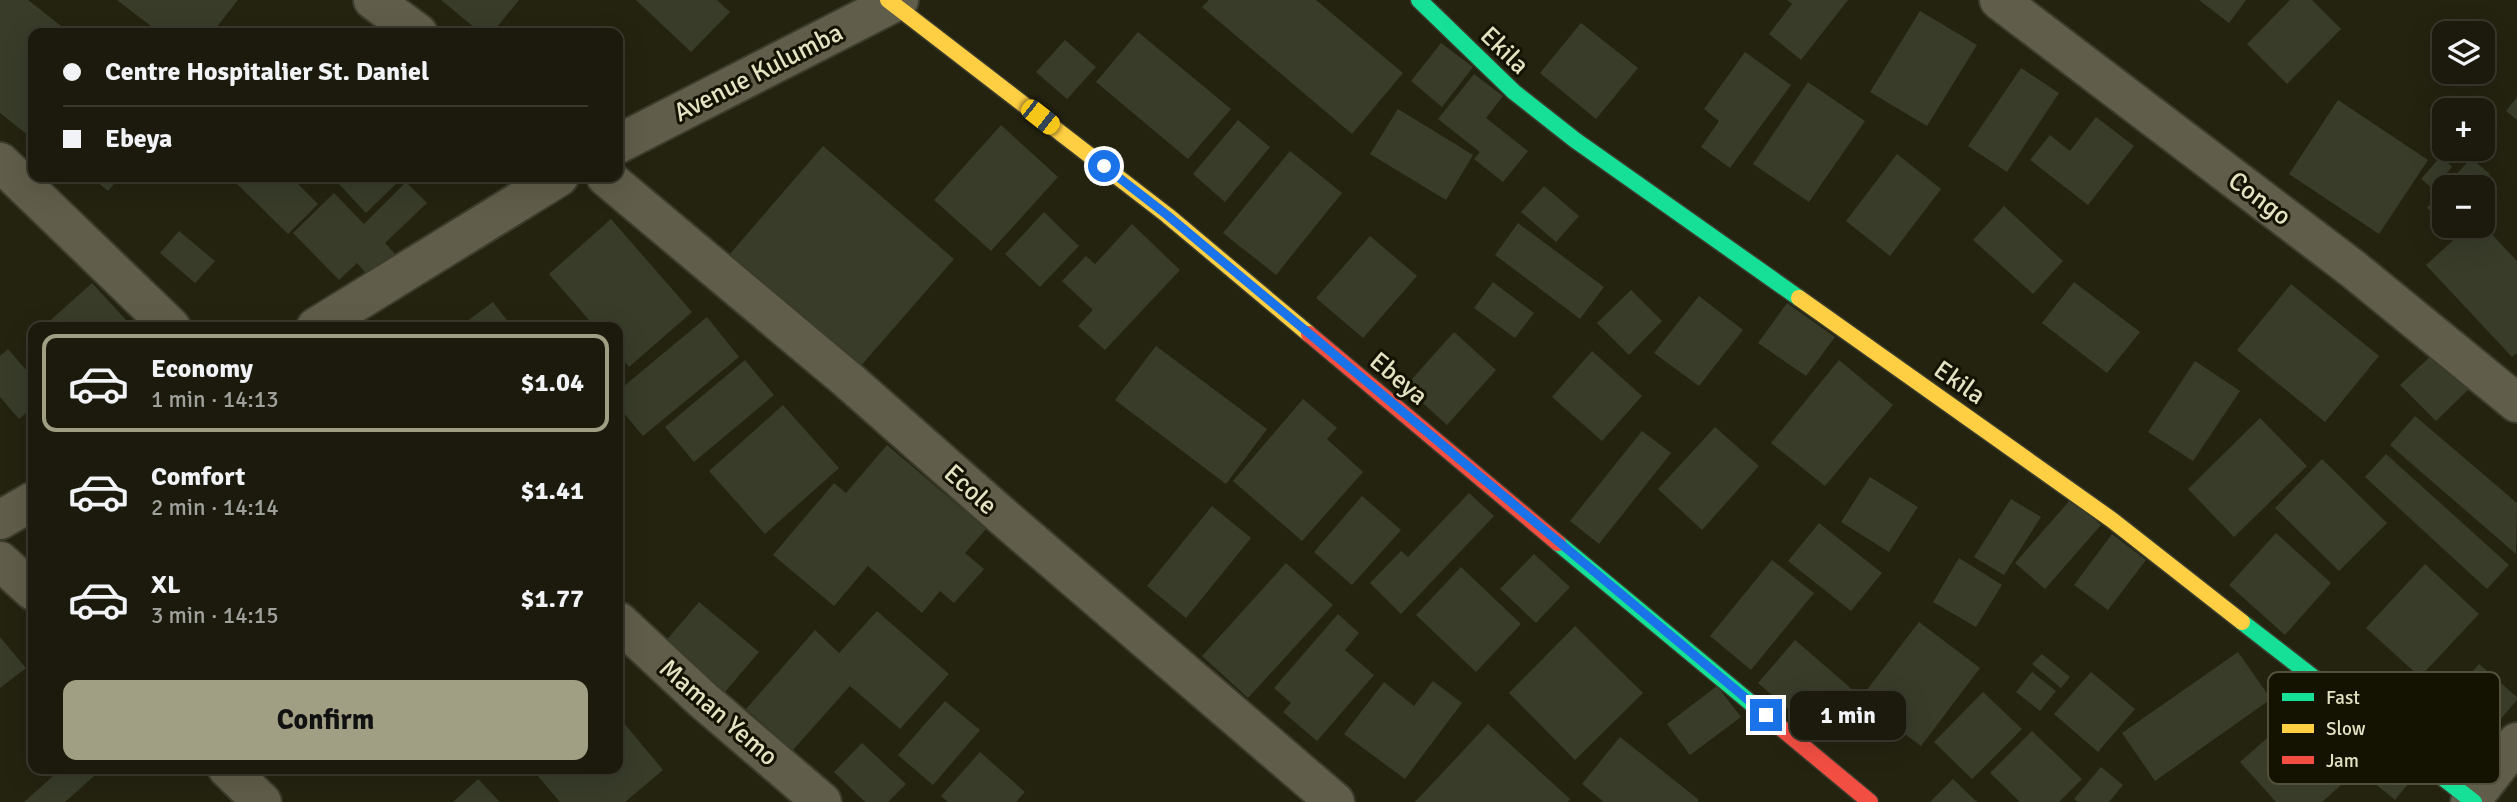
<!DOCTYPE html>
<meta charset="utf-8">
<style>
:root{--surface:#1b1a0c;--page:#242315;--text:#f1f3f6;--muted:#a0a19d;--line:#39382d;--accent:#a09f84}
body{margin:0;font-family:Signika,sans-serif;background:var(--page);color:var(--text);height:100vh;display:flex;flex-direction:column;font-size:26px;white-space:nowrap}
*{box-sizing:border-box;margin:0}
p{font-size:23px;color:var(--muted)}
.icon{flex:none;width:38px;height:38px;fill:none;stroke:currentColor;stroke-width:2;stroke-linecap:round;stroke-linejoin:round}
.map{position:relative;flex:1;overflow:hidden}
.sheet{position:absolute;left:28px;top:322px;width:595px;height:452px;display:flex;flex-direction:column;background:var(--surface);border-radius:14px;box-shadow:0 7px 28px #0002,0 0 0 2px var(--line)}
.sheet>*{flex:none}
.hud{position:absolute;left:28px;top:28px;width:595px;height:154px;border-radius:14px;box-shadow:0 7px 28px #0002,0 0 0 2px var(--line);display:grid;align-content:center;height:154px;padding:0 35px;background:var(--surface)}
.buttons{position:absolute;left:2432px;top:21px;display:grid;gap:14px}
.buttons a{display:grid;place-items:center;width:63px;height:63px;border-radius:14px;background:var(--surface);box-shadow:0 7px 28px #0002,0 0 0 2px var(--line);font-size:35px}
.end{position:absolute;width:32px;height:32px;margin:-16px;border:9px solid #1a73e8;background:#fff;box-shadow:0 0 0 4px #fff}
.from{border-radius:50%}
.bubble{position:absolute;height:49px;border-radius:14px;background:var(--surface);box-shadow:0 7px 28px #0002,0 0 0 2px var(--line);font-size:23px;font-weight:800;line-height:49px;text-align:center}
.car{position:absolute;width:21px;height:42px;margin:-21px -10px;border-radius:9px;box-shadow:0 0 5px 2px #0007;background:linear-gradient(#f5c518 24%,#345 0 40%,#f5c518 0 76%,#345 0 86%,#f5c518 0)}
.hud b{display:flex;align-items:center;gap:24px;height:66px;font-size:26px}
.hud b+b{border-top:2px solid var(--line)}
.hud i{width:18px;height:18px;background:var(--text)}
ul{padding:12px 0 0;list-style:none}
li{display:flex;align-items:center;gap:21px;height:98px;margin:0 14px 10px;padding:0 21px;border:4px solid transparent;border-radius:14px}
li div{flex:1}
li b{display:block;font-size:26px}
li em{font-style:normal;font-weight:800}
li.current{border-color:var(--accent)}
li>.icon{width:63px;height:63px;stroke-width:1.5}
.action{display:flex;gap:14px;margin-top:auto;padding:14px 35px}
.action a{flex:1;height:80px;border-radius:14px;background:var(--accent);color:#111;font-size:28px;font-weight:800;line-height:80px;text-align:center}
.map>svg:first-child{display:block}
.building{fill:#383c29}
.lines{fill:none;stroke-linecap:round;stroke-linejoin:round}
.street-casing{stroke:#3c3c2d;stroke-width:42}
.fast-casing{stroke:#3c3c2d;stroke-width:19}
.slow-casing{stroke:#3c3c2d;stroke-width:19}
.jam-casing{stroke:#3c3c2d;stroke-width:19}
.street{stroke:#605e4a;stroke-width:38}
.fast{stroke:#16e098;stroke-width:16}
.slow{stroke:#ffcf43;stroke-width:16}
.jam{stroke:#f24e42;stroke-width:16}
.route{stroke:#1a73e8;stroke-width:9}
.labels{text-anchor:middle;stroke-width:6;stroke-linejoin:round;paint-order:stroke}
.street-label{font-size:26px;fill:#e3e2c3;stroke:#141200}
.key{fill:#141200;stroke:#52503a;stroke-width:2}
.key-label{font-size:19px;fill:#e3e2c3}
</style>
<div class="map">
<svg width="2517" height="802" viewBox="0 0 2517 802">
<rect width="100%" height="100%" fill="#242310"/>
<g class="building">
<polygon points="0,0 28,0 70,33 33,33 33,130 29,136 0,113"/>
<polygon points="117,0 238,0 212,33 160,33"/>
<polygon points="441,0 519,0 492,33 481,33"/>
<polygon points="636,0 717,0 730,12 691,52"/>
<polygon points="1209,0 1316,0 1403,73 1352,134 1202,7"/>
<polygon points="1787,0 1848,0 1801,60 1769,34 1792,4"/>
<polygon points="2199,0 2246,0 2229,23"/>
<polygon points="2290,0 2312,0 2341,29 2287,84 2247,44"/>
<polygon points="1920,11 1977,45 1927,126 1870,92"/>
<polygon points="1581,23 1638,68 1596,119 1540,73"/>
<polygon points="1138,32 1231,109 1188,159 1096,82"/>
<polygon points="1065,40 1096,67 1067,99 1036,72"/>
<polygon points="1441,43 1473,67 1442,107 1411,81"/>
<polygon points="1745,52 1791,85 1730,168 1701,147 1719,121 1704,109"/>
<polygon points="2021,68 2059,93 2007,172 1968,146"/>
<polygon points="1474,74 1503,96 1486,118 1528,151 1503,182 1474,159 1480,152 1438,119"/>
<polygon points="1808,82 1865,121 1809,202 1753,164"/>
<polygon points="2517,97 2517,120 2506,111"/>
<polygon points="2338,100 2428,160 2379,234 2289,174"/>
<polygon points="1398,109 1473,155 1446,200 1370,154"/>
<polygon points="2096,117 2134,146 2088,205 2030,160 2050,135 2070,151"/>
<polygon points="1238,120 1270,147 1225,202 1193,174"/>
<polygon points="1001,125 1058,177 991,251 934,200"/>
<polygon points="823,146 954,259 859,368 729,255"/>
<polygon points="1290,151 1342,193 1276,275 1223,233"/>
<polygon points="1897,154 1941,189 1890,256 1846,221"/>
<polygon points="2441,156 2452,167 2433,189 2421,179"/>
<polygon points="2471,158 2490,174 2478,187 2445,187"/>
<polygon points="91,177 120,177 108,191"/>
<polygon points="230,177 291,177 318,204 288,234"/>
<polygon points="347,177 403,177 366,213 339,184"/>
<polygon points="406,182 427,203 385,243 396,255 371,279 357,263 339,280 293,233 334,193 364,224"/>
<polygon points="1544,186 1579,216 1556,242 1521,212"/>
<polygon points="2445,187 2445,223 2427,208"/>
<polygon points="2004,206 2063,261 2033,294 1973,240"/>
<polygon points="1044,212 1079,246 1040,287 1005,254"/>
<polygon points="611,219 692,312 629,367 618,353 618,327 595,327 549,274"/>
<polygon points="1518,223 1604,287 1580,319 1495,255"/>
<polygon points="1132,224 1180,270 1105,350 1078,326 1093,310 1062,281 1086,256 1095,264"/>
<polygon points="2469,226 2484,226 2517,261 2517,353 2512,357 2426,265"/>
<polygon points="179,231 215,261 195,283 160,253"/>
<polygon points="1370,236 1417,276 1363,338 1316,298"/>
<polygon points="1493,282 1534,313 1515,338 1474,308"/>
<polygon points="2074,282 2140,332 2107,373 2042,323"/>
<polygon points="92,283 127,321 120,327 43,327"/>
<polygon points="2291,284 2379,356 2325,422 2237,350"/>
<polygon points="1631,290 1662,321 1629,355 1597,323"/>
<polygon points="1699,296 1743,330 1699,386 1654,353"/>
<polygon points="493,302 512,327 459,327"/>
<polygon points="1787,303 1835,337 1806,376 1758,343"/>
<polygon points="707,317 739,357 643,436 618,406 618,391"/>
<polygon points="1454,332 1496,370 1447,425 1405,387"/>
<polygon points="1156,346 1267,429 1226,484 1115,400"/>
<polygon points="8,349 33,378 33,407 19,419 0,397 0,356"/>
<polygon points="1592,351 1642,396 1602,441 1552,397"/>
<polygon points="2435,352 2470,388 2436,421 2400,385"/>
<polygon points="745,360 774,395 694,462 665,427"/>
<polygon points="1839,360 1893,405 1825,486 1771,443"/>
<polygon points="2195,361 2240,391 2193,461 2148,432"/>
<polygon points="1303,399 1337,428 1327,439 1363,472 1302,541 1233,481"/>
<polygon points="783,405 839,468 765,534 709,471"/>
<polygon points="2415,416 2517,503 2516,554 2390,445"/>
<polygon points="2260,418 2307,466 2234,537 2188,489"/>
<polygon points="1715,427 1759,466 1702,530 1658,489"/>
<polygon points="1642,431 1671,453 1599,544 1570,521"/>
<polygon points="887,445 986,529 965,553 984,569 954,603 940,591 922,613 868,566 834,606 773,555 834,483 846,493"/>
<polygon points="2386,454 2509,565 2487,589 2365,477"/>
<polygon points="2322,459 2387,523 2339,571 2275,508"/>
<polygon points="1870,477 1918,507 1889,552 1841,522"/>
<polygon points="1469,493 1494,516 1401,614 1370,583 1401,551 1408,557"/>
<polygon points="1362,496 1401,530 1352,585 1314,552"/>
<polygon points="2011,499 2041,517 2004,575 1974,557"/>
<polygon points="2071,499 2101,525 2045,589 2015,563"/>
<polygon points="1212,506 1251,538 1186,618 1147,586"/>
<polygon points="1819,523 1882,573 1851,611 1788,561"/>
<polygon points="2276,533 2331,583 2285,635 2229,585"/>
<polygon points="2112,534 2146,560 2108,610 2074,585"/>
<polygon points="1534,554 1570,587 1536,623 1500,589"/>
<polygon points="1959,558 2002,585 1976,627 1933,602"/>
<polygon points="1772,560 1814,593 1751,670 1710,636"/>
<polygon points="1286,563 1333,605 1248,698 1202,656"/>
<polygon points="2425,564 2479,614 2420,677 2366,628"/>
<polygon points="1461,567 1521,624 1476,672 1416,615"/>
<polygon points="699,602 759,652 724,693 664,643"/>
<polygon points="877,611 949,674 900,729 850,686 793,750 746,709 815,630 839,653"/>
<polygon points="1338,614 1359,633 1345,650 1374,675 1317,741 1283,712 1291,703 1274,688"/>
<polygon points="1919,622 1980,668 1921,746 1859,700"/>
<polygon points="1575,626 1643,693 1575,760 1509,693"/>
<polygon points="0,637 26,668 0,688"/>
<polygon points="1795,640 1853,690 1816,733 1758,683"/>
<polygon points="2238,652 2271,699 2155,781 2122,733"/>
<polygon points="2042,654 2070,677 2061,688 2032,664"/>
<polygon points="2479,664 2517,697 2517,700 2469,756 2429,722"/>
<polygon points="2032,672 2056,691 2040,711 2016,692"/>
<polygon points="2091,672 2135,709 2098,752 2054,714"/>
<polygon points="1433,681 1462,703 1405,779 1344,734 1384,682 1414,706"/>
<polygon points="1717,686 1741,717 1690,755 1667,724"/>
<polygon points="1983,692 2022,729 1972,779 1934,742"/>
<polygon points="945,701 980,730 933,785 898,755"/>
<polygon points="2293,715 2349,778 2322,802 2276,802 2240,762"/>
<polygon points="618,716 663,770 625,802 560,802 531,768 618,768"/>
<polygon points="1488,724 1570,799 1568,802 1415,802"/>
<polygon points="2032,731 2082,779 2059,802 2020,802 1990,773"/>
<polygon points="1620,737 1699,800 1698,802 1604,802 1582,784"/>
<polygon points="862,743 906,784 888,802 865,802 834,772"/>
<polygon points="2388,749 2417,773 2395,800 2365,775"/>
<polygon points="980,752 1025,792 1016,802 948,802 941,796"/>
<polygon points="2101,767 2123,785 2109,802 2078,802 2074,799"/>
<polygon points="62,768 103,768 65,802 24,802"/>
<polygon points="478,779 500,802 453,802"/>
<polygon points="1953,779 1977,802 1930,802"/>
</g>
<g class="lines">
<defs>
<g id="street">
<polyline points="373,0 418,33"/>
<polyline points="1999,0 2353,269 2517,403"/>
<polyline points="618,144 899,0"/>
<polyline points="0,162 171,327"/>
<polyline points="606,177 848,380 1001,515 1335,802"/>
<polyline points="316,327 559,177"/>
<polyline points="0,520 33,501"/>
<polyline points="0,561 33,591"/>
<polyline points="618,621 703,700 822,802"/>
<polyline points="227,768 262,802"/>
<polyline points="2470,802 2517,742"/>
</g>
<g id="fast">
<polyline points="1419,0 1514,92 1575,140 1799,298"/>
<polyline points="1558,543 1781,728"/>
<polyline points="2242,622 2474,802"/>
</g>
<g id="slow">
<polyline points="888,0 1167,215 1309,334"/>
<polyline points="1799,298 2112,520 2242,622"/>
</g>
<g id="jam">
<polyline points="1309,334 1558,543"/>
<polyline points="1781,728 1870,802"/>
</g>
</defs>
<use href="#street" class="street-casing"/>
<use href="#fast" class="fast-casing"/>
<use href="#slow" class="slow-casing"/>
<use href="#jam" class="jam-casing"/>
<use href="#street" class="street"/>
<use href="#fast" class="fast"/>
<use href="#slow" class="slow"/>
<use href="#jam" class="jam"/>
</g>
<g class="lines">
<polyline class="route" points="1104,166 1167,215 1766,715"/>
</g>
<g class="labels">
<g class="street-label">
<text transform="translate(1505 50) rotate(44)" y="9">Ekila</text>
<text transform="translate(758 72) rotate(-27)" y="9">Avenue Kulumba</text>
<text transform="translate(2260 198) rotate(37)" y="9">Congo</text>
<text transform="translate(1399 378) rotate(40)" y="9">Ebeya</text>
<text transform="translate(1960 382) rotate(35)" y="9">Ekila</text>
<text transform="translate(971 489) rotate(42)" y="9">Ecole</text>
<text transform="translate(719 712) rotate(41)" y="9">Maman Yemo</text>
</g>
</g>
<rect x="2268" y="672" width="232" height="112" rx="10" class="key"/>
<rect x="2282" y="693" width="32" height="8" fill="#16e098"/>
<rect x="2282" y="724" width="32" height="9" fill="#ffcf43"/>
<rect x="2282" y="756" width="32" height="8" fill="#f24e42"/>
<g class="key-label">
<text x="2326" y="704">Fast</text>
<text x="2326" y="735">Slow</text>
<text x="2326" y="767">Jam</text>
</g>
</svg>
<div class="buttons">
<a><svg class="icon" aria-label="layers" viewBox="0 0 24 24"><path d="M12 4l9 5-9 5-9-5zM3 14l9 5 9-5"/></svg></a>
<a>+</a>
<a>−</a>
</div>
<i class="end from" style="left:1104px;top:166px"></i>
<i class="end" style="left:1766px;top:715px"></i>
<div class="bubble" style="left:1790px;top:691px;width:116px">1 min</div>
<i class="car" style="left:1040px;top:117px;rotate:128deg"></i>
<div class="hud">
<b><i class="from"></i>Centre Hospitalier St. Daniel</b>
<b><i></i>Ebeya</b>
</div>
<section class="sheet">
<ul>
<li class="current"><svg class="icon" aria-label="car" viewBox="0 0 24 24"><path d="M5 17H2v-5l4-1 3-4h7l3 4 3 1v5h-3M9 17h6M6 11h13"/><circle cx="7" cy="17" r="2"/><circle cx="17" cy="17" r="2"/></svg><div><b>Economy</b><p>1 min · 14:13</p></div><em>$1.04</em></li>
<li><svg class="icon" aria-label="car" viewBox="0 0 24 24"><path d="M5 17H2v-5l4-1 3-4h7l3 4 3 1v5h-3M9 17h6M6 11h13"/><circle cx="7" cy="17" r="2"/><circle cx="17" cy="17" r="2"/></svg><div><b>Comfort</b><p>2 min · 14:14</p></div><em>$1.41</em></li>
<li><svg class="icon" aria-label="car" viewBox="0 0 24 24"><path d="M5 17H2v-5l4-1 3-4h7l3 4 3 1v5h-3M9 17h6M6 11h13"/><circle cx="7" cy="17" r="2"/><circle cx="17" cy="17" r="2"/></svg><div><b>XL</b><p>3 min · 14:15</p></div><em>$1.77</em></li>
</ul>
<div class="action"><a>Confirm</a></div>
</section>
</div>
